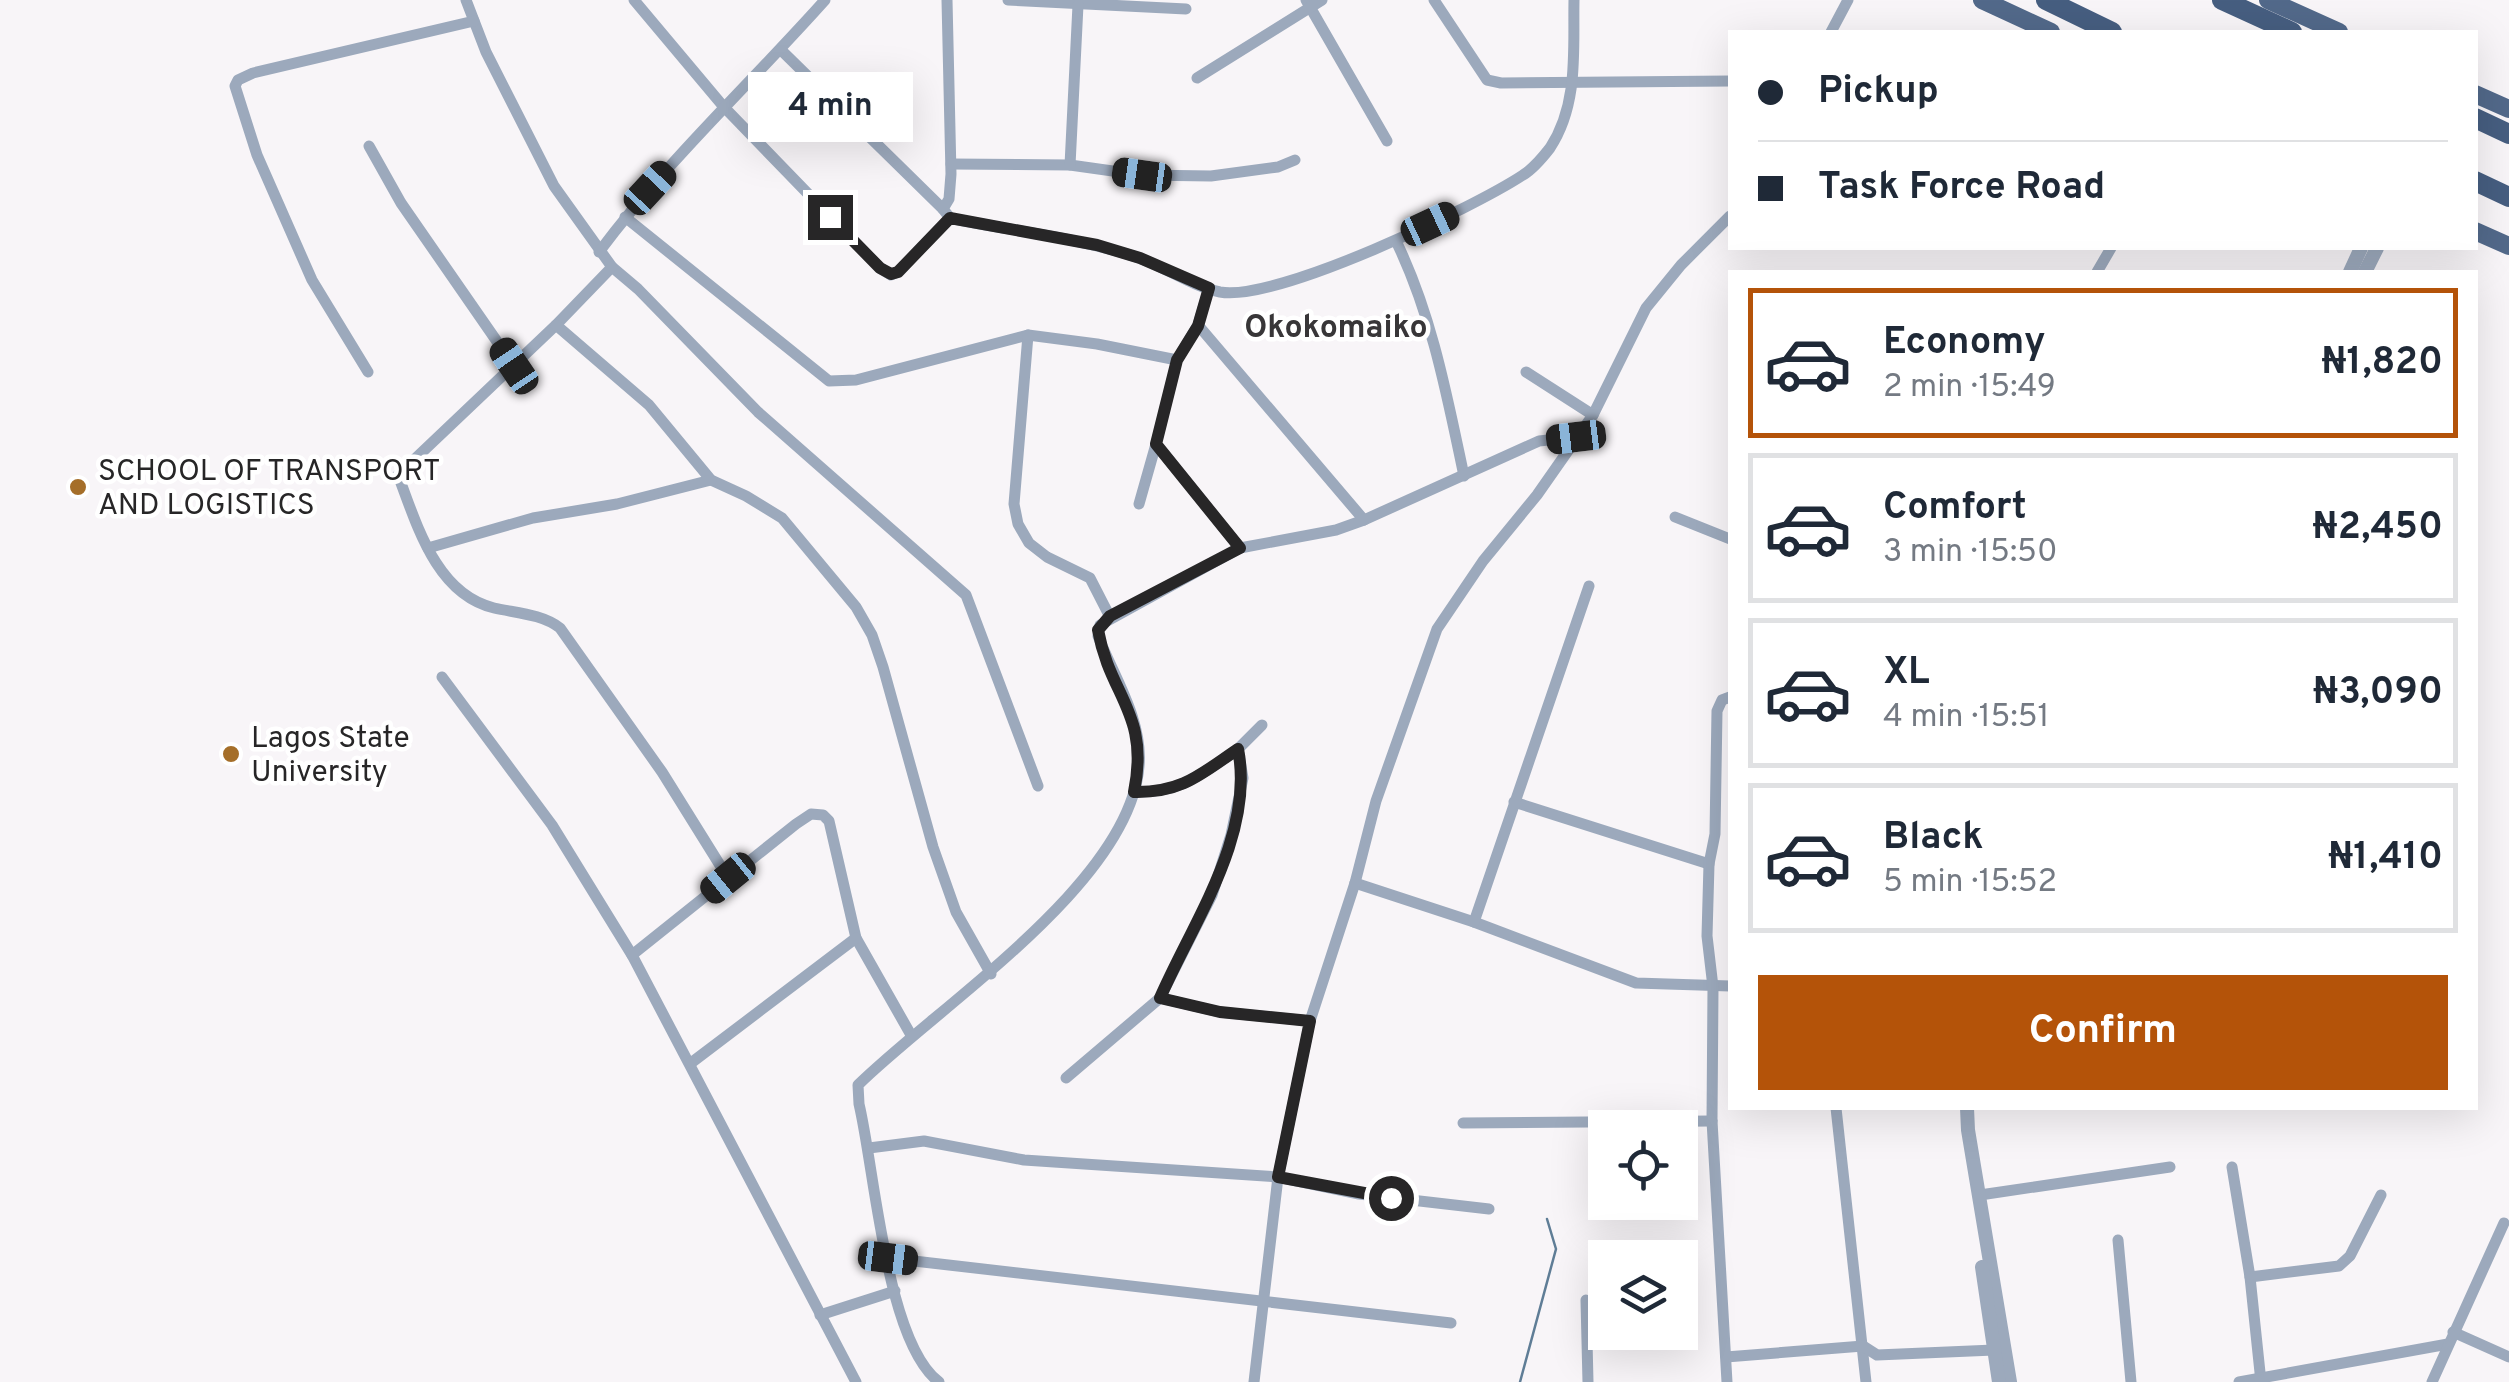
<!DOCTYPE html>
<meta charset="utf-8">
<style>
:root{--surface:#fff;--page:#f2f2f3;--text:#1f2937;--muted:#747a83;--line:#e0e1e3;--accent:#b45309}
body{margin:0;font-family:Overpass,sans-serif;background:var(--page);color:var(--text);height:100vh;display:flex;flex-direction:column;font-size:38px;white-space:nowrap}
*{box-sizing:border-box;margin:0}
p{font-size:32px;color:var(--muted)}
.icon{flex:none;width:55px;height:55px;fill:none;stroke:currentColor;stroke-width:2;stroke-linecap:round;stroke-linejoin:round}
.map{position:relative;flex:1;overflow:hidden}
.sheet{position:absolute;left:1728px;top:270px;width:750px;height:840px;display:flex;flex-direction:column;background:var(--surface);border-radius:0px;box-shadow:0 10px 40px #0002}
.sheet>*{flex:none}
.hud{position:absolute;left:1728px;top:30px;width:750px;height:220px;border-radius:0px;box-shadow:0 10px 40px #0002;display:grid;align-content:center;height:220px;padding:0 30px;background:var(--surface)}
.fabs{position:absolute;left:1588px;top:1110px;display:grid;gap:20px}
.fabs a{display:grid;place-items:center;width:110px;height:110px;border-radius:0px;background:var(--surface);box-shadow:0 10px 40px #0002;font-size:50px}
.end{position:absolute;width:45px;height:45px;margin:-22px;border:12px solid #272627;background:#fff;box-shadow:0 0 0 5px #fff}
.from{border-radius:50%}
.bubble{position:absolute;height:70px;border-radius:0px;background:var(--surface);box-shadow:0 10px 40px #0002;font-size:32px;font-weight:700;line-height:70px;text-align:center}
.car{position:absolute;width:30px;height:60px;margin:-30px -15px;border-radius:12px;box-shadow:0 0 8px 2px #0007;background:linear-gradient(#222 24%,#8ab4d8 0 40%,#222 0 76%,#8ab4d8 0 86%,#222 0)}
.hud b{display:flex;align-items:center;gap:35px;height:95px;font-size:38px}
.hud b+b{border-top:2px solid var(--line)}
.hud i{width:25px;height:25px;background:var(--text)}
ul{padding:18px 0 0;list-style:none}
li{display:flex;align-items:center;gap:30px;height:150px;margin:0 20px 15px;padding:0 10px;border:5px solid var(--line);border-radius:0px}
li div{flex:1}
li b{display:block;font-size:38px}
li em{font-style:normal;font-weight:700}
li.selected{border-color:var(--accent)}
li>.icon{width:90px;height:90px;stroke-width:1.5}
.cta{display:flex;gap:20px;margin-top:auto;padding:20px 30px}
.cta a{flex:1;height:115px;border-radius:0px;background:var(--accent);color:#fff;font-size:40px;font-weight:700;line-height:115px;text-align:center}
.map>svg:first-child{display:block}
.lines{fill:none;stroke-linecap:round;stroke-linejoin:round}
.stream{stroke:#5f7d96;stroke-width:2.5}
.minor{stroke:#9ca9bc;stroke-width:11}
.tertiary{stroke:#9ca9bc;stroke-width:14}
.primary{stroke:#52698a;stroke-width:18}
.trunk{stroke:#465e80;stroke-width:20}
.route{stroke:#272627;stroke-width:12}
.poi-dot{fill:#a56e29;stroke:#fff;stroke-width:4}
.labels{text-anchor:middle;stroke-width:9;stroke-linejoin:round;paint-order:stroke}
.poi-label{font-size:30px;fill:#272627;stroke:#fff;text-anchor:start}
.neighbourhood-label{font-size:32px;font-weight:bold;fill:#383638;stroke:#fff}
</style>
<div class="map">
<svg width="2509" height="1382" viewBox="0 0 2509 1382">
<rect width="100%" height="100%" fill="#f8f5f8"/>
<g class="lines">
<polyline class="stream" points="1520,1382 1556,1249 1547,1219"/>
<g class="minor">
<polyline points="466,0 486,52 554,186 612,267 638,289 758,412 966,595 1038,786"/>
<polyline points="634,0 723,106 880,268 891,275 898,272 950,218 943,209 949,199 951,174 947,0"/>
<polyline points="1008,0 1186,9"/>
<polyline points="1306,0 1387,141"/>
<polyline points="1434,0 1487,80 1501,83 1730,81"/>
<polyline points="1831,32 1848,0"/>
<polyline points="781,50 943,209"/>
<polyline points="1197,78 1322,0"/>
<polyline points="369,146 401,203 514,366"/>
<polyline points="951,164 1070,165 1141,175 1211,176 1278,167 1295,160"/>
<polyline points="1070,165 1078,5"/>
<polyline points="625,217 829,381 856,380 1028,335 1097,344 1177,360"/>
<path d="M950,218C1011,231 1076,237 1136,257C1164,266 1191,286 1220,292C1276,302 1473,208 1523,175C1533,169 1543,157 1550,148C1579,104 1573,50 1574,0"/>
<path d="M1396,241C1432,315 1447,396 1464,476"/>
<path d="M599,252C667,161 750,84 825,0"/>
<path d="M612,267L556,325L398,475C417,525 436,594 494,608C516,613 542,614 560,628L662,772L728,878"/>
<polyline points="2097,272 2111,248"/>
<polyline points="1209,288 1198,325 1177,360 1156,444 1240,548"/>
<polyline points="556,325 649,405 711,480 746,496 782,518 856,607 872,635 883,667 933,847 956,912 991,974"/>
<polyline points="1198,325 1364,520"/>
<polyline points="1028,335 1014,504 1018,524 1029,543 1047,557 1090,578 1110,617"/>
<polyline points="368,372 312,280 257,155 235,86 238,80 253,73 474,21"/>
<polyline points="1526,372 1593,415"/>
<polyline points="1139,504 1156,444"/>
<polyline points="1675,517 1730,539"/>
<polyline points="428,548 533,518 617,504 711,480"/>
<polyline points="442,677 552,825 632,955 856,1382"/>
<path d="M1134,792C1182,793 1201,774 1238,749"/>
<polyline points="1514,802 1709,864"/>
<polyline points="1355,883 1474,922 1636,983 1730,986"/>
<polyline points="1474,922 1589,586"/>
<polyline points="632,955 796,824 811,814 823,815 829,821 856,938 911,1035"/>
<polyline points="1160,998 1219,1012 1310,1021"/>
<polyline points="691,1063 856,938"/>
<polyline points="1066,1078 1160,998 1212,895 1231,835 1243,778 1238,749 1262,725"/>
<polyline points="1836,1108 1866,1382"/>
<polyline points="1463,1123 1712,1121"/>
<polyline points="869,1148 924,1141 1024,1160 1278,1177 1359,1194 1489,1209"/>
<polyline points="2232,1167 2250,1277 2261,1382"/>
<polyline points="1980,1195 2170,1167"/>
<polyline points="2118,1240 2131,1382"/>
<polyline points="888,1258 1451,1323"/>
<polyline points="2250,1277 2339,1266 2350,1256 2381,1195"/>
<polyline points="1586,1300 1588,1382"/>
<polyline points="820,1315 895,1291"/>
<polyline points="2453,1332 2509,1357"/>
<polyline points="1726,1357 1863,1346 1877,1355 1994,1350"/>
<path d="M939,1382C886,1342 875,1171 859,1104L858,1085C937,1007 1130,883 1139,766C1143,720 1114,677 1098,636L1100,625L1240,548L1336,530L1364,520L1539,441L1576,437"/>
<polyline points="1254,1382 1278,1177 1310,1021 1355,883 1376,801 1437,629 1483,561 1537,495 1593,415 1646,308 1681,265 1730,216"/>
<polyline points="1727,1382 1712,1121 1713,987 1707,936 1709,864 1715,834 1717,711 1722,700 1730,697"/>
<polyline points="2239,1382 2448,1344"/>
<polyline points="2432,1382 2504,1223"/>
</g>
<g class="tertiary">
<polyline points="2350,272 2361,248"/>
<polyline points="2365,272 2377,248"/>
<polyline points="1967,1108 1968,1130 2010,1382"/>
<polyline points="1982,1267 1999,1382"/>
</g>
<g class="primary">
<polyline points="1982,0 2051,32"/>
<polyline points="2268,0 2339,32"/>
<polyline points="2475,94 2509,109"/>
<polyline points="2475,231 2509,246"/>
</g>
<g class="trunk">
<polyline points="2046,0 2112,32"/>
<polyline points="2222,0 2292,32"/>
<polyline points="2475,118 2509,134"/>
<polyline points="2475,181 2509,197"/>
</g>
</g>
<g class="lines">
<path class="route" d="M830,217L880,268L891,274L898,272L950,218L1097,245L1140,258L1209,288L1198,326L1177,360L1156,444L1240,548L1110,616L1098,630C1110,697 1150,713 1134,792C1182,793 1201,774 1238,749C1255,835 1193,922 1160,998L1220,1012L1310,1021L1278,1177L1391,1198"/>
</g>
<g class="poi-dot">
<circle cx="78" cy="487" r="10"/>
<circle cx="231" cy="754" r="10"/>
</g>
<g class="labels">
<g class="poi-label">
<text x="98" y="480">SCHOOL OF TRANSPORT<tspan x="98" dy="34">AND LOGISTICS</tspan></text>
<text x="251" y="747">Lagos State<tspan x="251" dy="34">University</tspan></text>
</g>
<g class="neighbourhood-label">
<text x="1336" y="337">Okokomaiko</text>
</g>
</g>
</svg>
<div class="fabs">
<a><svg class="icon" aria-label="locate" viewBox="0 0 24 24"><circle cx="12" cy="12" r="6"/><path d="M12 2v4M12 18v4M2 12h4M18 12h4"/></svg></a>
<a><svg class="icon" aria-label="layers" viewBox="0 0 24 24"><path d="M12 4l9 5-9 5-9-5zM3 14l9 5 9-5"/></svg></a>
</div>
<i class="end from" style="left:1391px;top:1198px"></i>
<i class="end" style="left:830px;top:217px"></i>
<div class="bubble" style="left:748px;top:72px;width:165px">4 min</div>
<i class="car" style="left:1142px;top:175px;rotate:278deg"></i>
<i class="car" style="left:650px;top:188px;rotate:43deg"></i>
<i class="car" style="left:1430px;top:224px;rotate:65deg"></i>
<i class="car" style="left:514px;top:366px;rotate:326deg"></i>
<i class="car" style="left:1576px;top:437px;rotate:263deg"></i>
<i class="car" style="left:728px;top:878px;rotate:231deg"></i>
<i class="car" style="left:888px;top:1258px;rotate:97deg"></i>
<div class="hud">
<b><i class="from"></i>Pickup</b>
<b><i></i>Task Force Road</b>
</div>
<section class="sheet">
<ul>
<li class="selected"><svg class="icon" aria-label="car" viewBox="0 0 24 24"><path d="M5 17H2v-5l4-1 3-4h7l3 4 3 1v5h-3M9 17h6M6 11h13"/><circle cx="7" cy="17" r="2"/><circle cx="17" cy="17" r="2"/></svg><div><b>Economy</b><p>2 min · 15:49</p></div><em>₦1,820</em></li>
<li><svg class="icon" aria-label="car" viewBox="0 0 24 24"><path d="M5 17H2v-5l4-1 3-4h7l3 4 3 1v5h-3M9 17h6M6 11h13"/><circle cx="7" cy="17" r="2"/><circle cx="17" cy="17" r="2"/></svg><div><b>Comfort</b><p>3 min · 15:50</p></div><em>₦2,450</em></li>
<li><svg class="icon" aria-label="car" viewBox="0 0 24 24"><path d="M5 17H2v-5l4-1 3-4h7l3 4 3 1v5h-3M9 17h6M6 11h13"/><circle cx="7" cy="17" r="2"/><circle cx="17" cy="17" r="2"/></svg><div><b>XL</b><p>4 min · 15:51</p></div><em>₦3,090</em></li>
<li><svg class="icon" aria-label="car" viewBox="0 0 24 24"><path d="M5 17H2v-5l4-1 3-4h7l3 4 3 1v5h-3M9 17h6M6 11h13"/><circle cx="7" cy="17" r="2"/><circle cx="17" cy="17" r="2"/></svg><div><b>Black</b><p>5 min · 15:52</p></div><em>₦1,410</em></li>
</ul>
<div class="cta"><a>Confirm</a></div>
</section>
</div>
